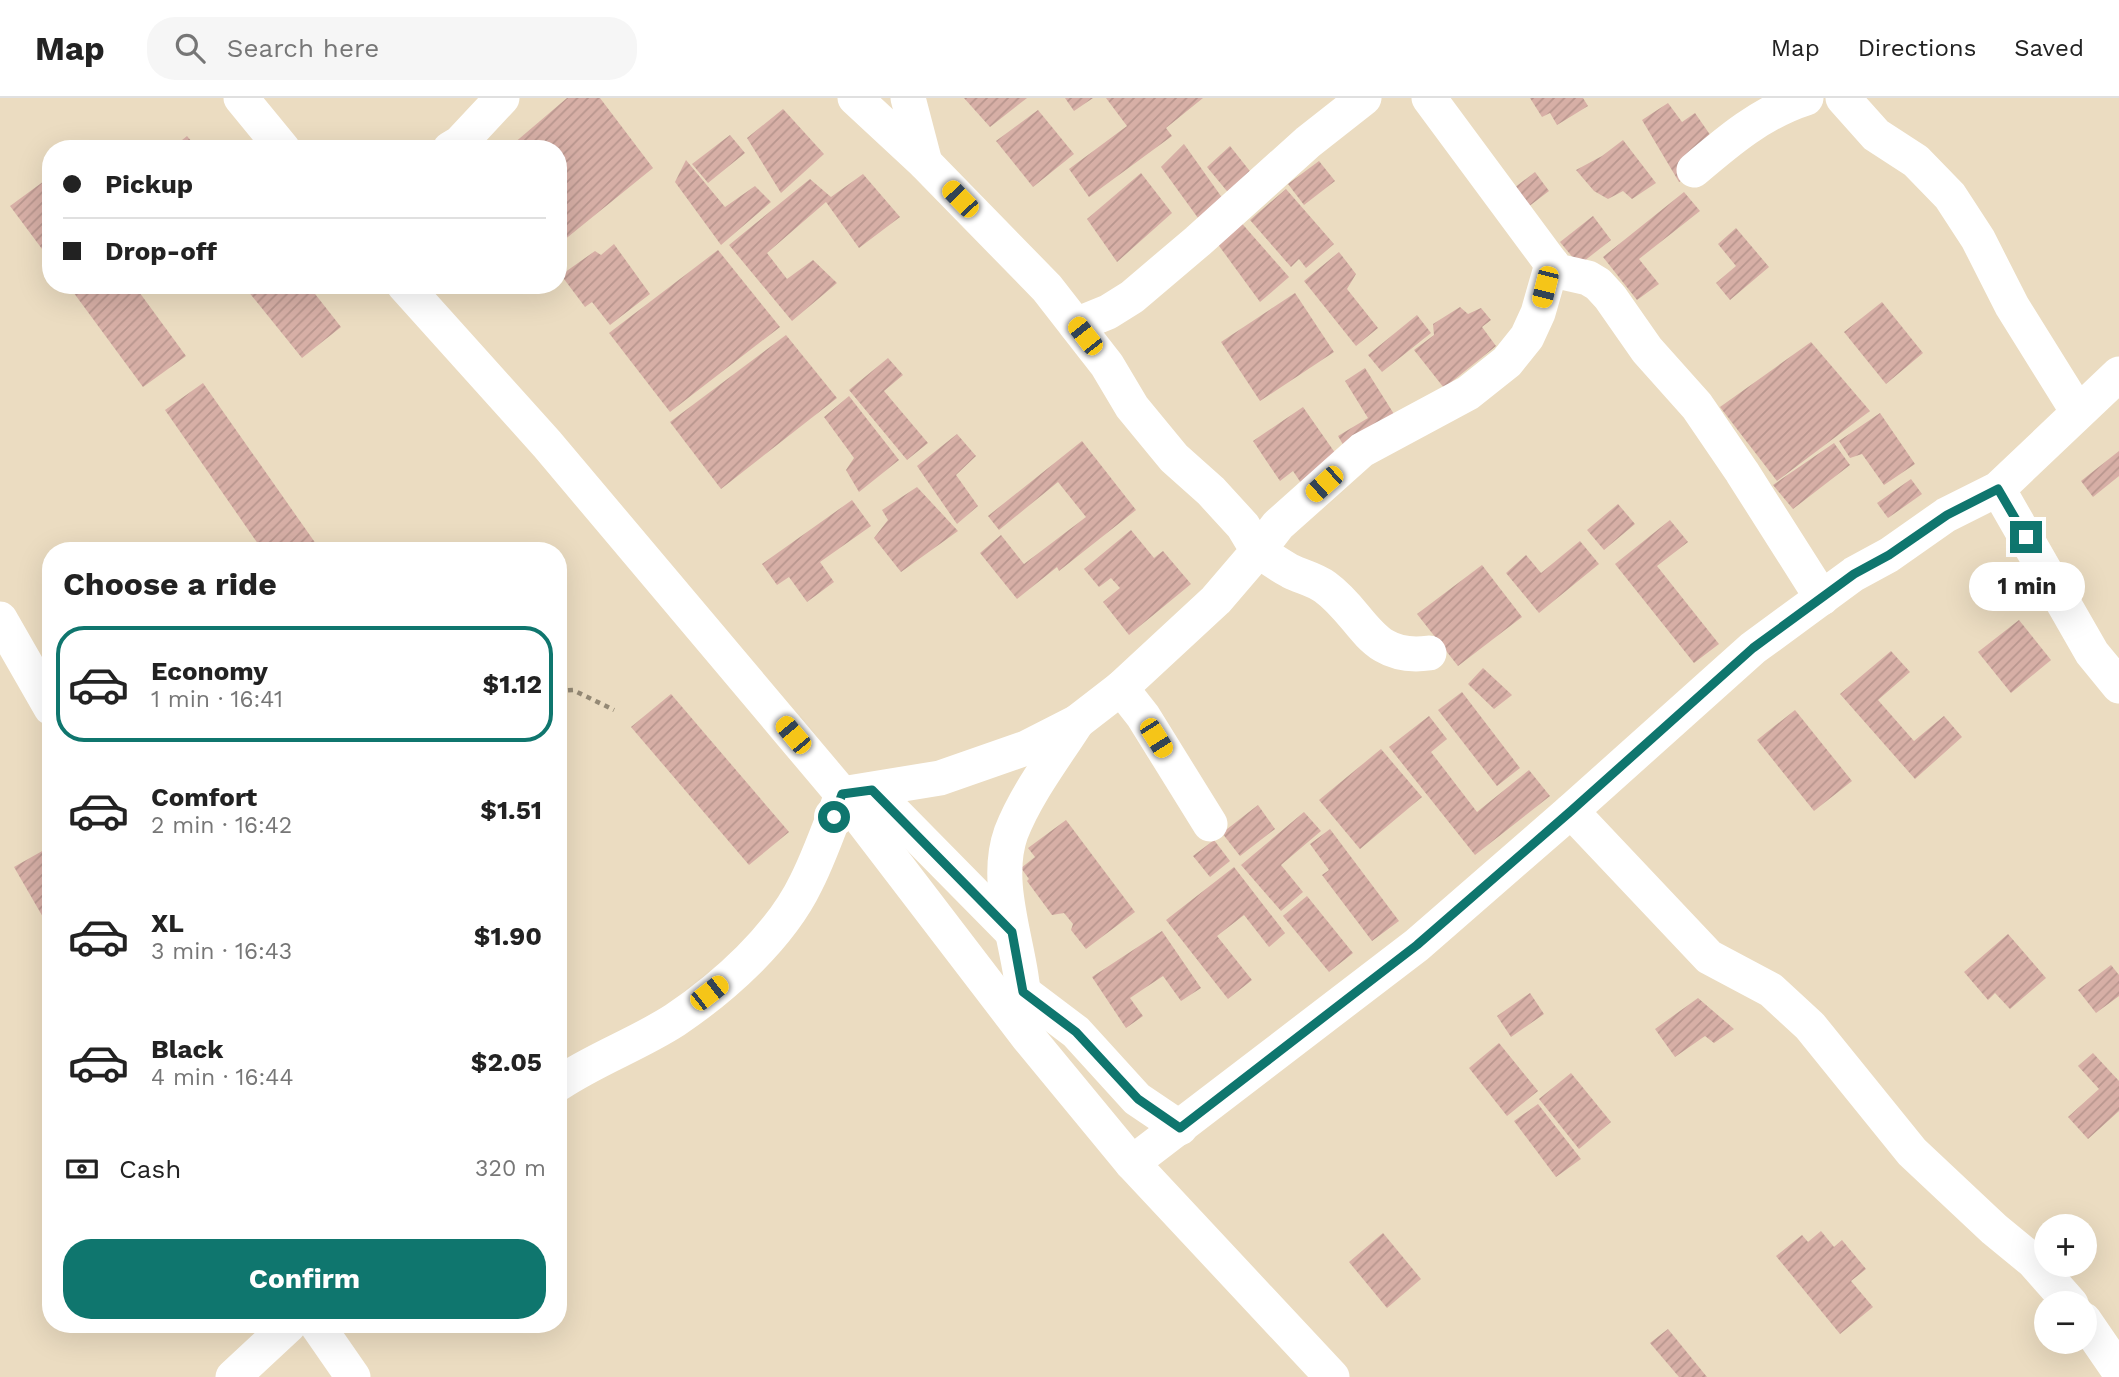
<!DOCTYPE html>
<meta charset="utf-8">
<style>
:root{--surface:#fff;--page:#f6f6f6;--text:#222;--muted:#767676;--line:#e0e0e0;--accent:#0f766e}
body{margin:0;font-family:"Work Sans",sans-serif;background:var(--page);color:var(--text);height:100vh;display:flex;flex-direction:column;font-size:26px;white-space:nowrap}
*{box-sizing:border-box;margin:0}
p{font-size:23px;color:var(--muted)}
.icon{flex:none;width:38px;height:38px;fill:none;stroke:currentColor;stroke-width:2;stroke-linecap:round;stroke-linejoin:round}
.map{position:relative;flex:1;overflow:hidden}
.sheet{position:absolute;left:42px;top:444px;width:525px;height:791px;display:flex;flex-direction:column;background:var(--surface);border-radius:28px;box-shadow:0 7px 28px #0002}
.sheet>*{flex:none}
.banner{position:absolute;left:42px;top:42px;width:525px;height:154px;border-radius:28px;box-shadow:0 7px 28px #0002;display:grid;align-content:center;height:154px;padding:0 21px;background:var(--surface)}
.fabs{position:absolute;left:2034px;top:1116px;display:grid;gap:14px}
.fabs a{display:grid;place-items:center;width:63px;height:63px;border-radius:50%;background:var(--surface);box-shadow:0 7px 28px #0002;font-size:35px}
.end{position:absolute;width:32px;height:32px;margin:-16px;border:9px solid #0f766e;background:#fff;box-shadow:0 0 0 4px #fff}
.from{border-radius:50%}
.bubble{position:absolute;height:49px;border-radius:24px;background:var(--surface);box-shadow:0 7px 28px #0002;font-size:23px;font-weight:700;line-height:49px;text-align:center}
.car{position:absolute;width:21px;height:42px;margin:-21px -10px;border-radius:9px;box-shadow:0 0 5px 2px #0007;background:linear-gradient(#f5c518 24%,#345 0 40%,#f5c518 0 76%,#345 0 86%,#f5c518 0)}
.banner b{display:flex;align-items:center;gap:24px;height:66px;font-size:26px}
.banner b+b{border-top:2px solid var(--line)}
.banner i{width:18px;height:18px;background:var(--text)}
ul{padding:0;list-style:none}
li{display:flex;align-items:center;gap:21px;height:116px;margin:0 14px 10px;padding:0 7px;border:4px solid transparent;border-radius:28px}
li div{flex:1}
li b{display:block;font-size:26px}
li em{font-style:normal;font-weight:700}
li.active{border-color:var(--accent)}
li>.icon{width:63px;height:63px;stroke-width:1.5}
h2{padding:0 21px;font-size:32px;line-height:84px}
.pay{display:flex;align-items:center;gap:18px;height:77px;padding:0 21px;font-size:26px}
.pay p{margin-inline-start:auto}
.button{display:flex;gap:14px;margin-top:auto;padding:14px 21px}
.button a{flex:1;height:80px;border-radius:28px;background:var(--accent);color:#fff;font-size:28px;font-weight:700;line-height:80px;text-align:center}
header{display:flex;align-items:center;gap:42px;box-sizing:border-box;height:98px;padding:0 35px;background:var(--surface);border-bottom:2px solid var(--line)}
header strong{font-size:33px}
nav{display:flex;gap:38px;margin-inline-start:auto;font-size:24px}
.search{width:490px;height:63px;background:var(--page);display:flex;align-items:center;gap:18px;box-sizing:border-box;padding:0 24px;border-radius:28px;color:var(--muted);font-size:26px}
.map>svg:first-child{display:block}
.building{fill:url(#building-hatch)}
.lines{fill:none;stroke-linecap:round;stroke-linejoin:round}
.path{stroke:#948975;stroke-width:4.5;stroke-dasharray:5 5;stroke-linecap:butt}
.minor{stroke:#fff;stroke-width:35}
.route{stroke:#0f766e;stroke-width:9}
</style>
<header>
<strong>Map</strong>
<div class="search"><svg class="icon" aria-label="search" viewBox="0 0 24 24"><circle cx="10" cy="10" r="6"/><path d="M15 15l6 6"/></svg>Search here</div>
<nav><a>Map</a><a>Directions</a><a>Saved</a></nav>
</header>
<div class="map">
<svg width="2119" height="1279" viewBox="0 0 2119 1279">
<defs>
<pattern id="building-hatch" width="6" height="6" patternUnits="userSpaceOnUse" patternTransform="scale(1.75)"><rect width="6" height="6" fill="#d7afa6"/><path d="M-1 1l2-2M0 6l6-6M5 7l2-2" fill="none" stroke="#b8968e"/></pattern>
</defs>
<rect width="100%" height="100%" fill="#ebdcc1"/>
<g class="building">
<polygon points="567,0 600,0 653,70 558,147 558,51 507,51"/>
<polygon points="964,0 1027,0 990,29"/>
<polygon points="1065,0 1093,0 1074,13"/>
<polygon points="1106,0 1203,0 1166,30 1172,38 1089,99 1069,71 1127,28"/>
<polygon points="1530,0 1583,0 1588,8 1557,27 1550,15 1542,19"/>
<polygon points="1668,5 1682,24 1695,15 1713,41 1710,64 1679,84 1642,22"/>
<polygon points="783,11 824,56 781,95 747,40"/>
<polygon points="1038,12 1074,56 1033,89 996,43"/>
<polygon points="730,37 745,55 708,85 692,66"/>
<polygon points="187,38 198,51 171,51"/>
<polygon points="1623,42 1656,85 1632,101 1623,93 1608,101 1594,93 1576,72 1602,58"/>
<polygon points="1184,46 1223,101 1198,120 1161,69"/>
<polygon points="1230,48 1253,77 1231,98 1207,69"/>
<polygon points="686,62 725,109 755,88 771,104 721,147 675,84"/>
<polygon points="1319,63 1335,83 1304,107 1288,86"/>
<polygon points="1535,74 1549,93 1528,109 1514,90"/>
<polygon points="1141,75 1172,115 1117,164 1087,121"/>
<polygon points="863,76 900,119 859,150 826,104 767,155 787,181 813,162 837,185 792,223 729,147 810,81 831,99"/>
<polygon points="51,78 51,163 10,108"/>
<polygon points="1286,91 1334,146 1306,170 1299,161 1291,169 1250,122"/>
<polygon points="1684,94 1700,113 1639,161 1659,186 1637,202 1603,159"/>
<polygon points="1593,118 1611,142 1579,167 1560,144"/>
<polygon points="1238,121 1289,179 1260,204 1214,141"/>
<polygon points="1736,130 1769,169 1730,202 1716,185 1736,168 1718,146"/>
<polygon points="614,146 650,196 610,227 592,204 585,209 561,177 595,153 601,157"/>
<polygon points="718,152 780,229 670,314 609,235"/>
<polygon points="1339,154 1356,176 1347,191 1378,230 1356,248 1304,183"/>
<polygon points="68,187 134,187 186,258 143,289"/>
<polygon points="243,187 308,187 341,229 302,260"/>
<polygon points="1295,195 1334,254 1260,303 1221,244"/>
<polygon points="1882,204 1923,255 1886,286 1844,234"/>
<polygon points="1460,209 1468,216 1481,210 1491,222 1482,229 1496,248 1444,290 1414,252 1434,237 1433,226"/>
<polygon points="1417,217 1431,235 1382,274 1368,257"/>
<polygon points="786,237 837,300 721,391 670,324"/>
<polygon points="1811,244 1870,313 1777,383 1720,309"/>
<polygon points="888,260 903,277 884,293 928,345 907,362 849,292"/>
<polygon points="1365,270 1399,324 1348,355 1338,338 1368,320 1345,283"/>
<polygon points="203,285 321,453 263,453 165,312"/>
<polygon points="849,298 899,362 859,394 846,372 854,360 824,319"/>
<polygon points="1303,309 1338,359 1301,385 1293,373 1280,383 1253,343"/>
<polygon points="1880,315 1915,366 1884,387 1862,356 1850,360 1839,343"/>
<polygon points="957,336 976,358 956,377 978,408 957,426 917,368"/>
<polygon points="1082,343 1136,412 1059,473 1057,469 1017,501 980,455 1001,437 1024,466 1086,419 1058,384 999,432 988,418"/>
<polygon points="1834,345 1850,367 1793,411 1773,387"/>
<polygon points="2119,353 2119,378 2093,399 2081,383"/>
<polygon points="1911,381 1922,396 1888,420 1877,405"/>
<polygon points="917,389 958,433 901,474 874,440 888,422 882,412"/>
<polygon points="852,402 871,428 820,464 834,484 807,504 789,479 777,487 762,466"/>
<polygon points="1618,406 1635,426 1604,452 1587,432"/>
<polygon points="1670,422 1688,444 1657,468 1719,546 1694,565 1615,466"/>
<polygon points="1131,432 1154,460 1163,453 1191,486 1129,537 1103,504 1120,490 1111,480 1099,489 1084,471"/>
<polygon points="1580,443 1599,466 1539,515 1506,475 1526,457 1541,475"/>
<polygon points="1482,467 1522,519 1458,568 1417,516"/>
<polygon points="2019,522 2051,562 2011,595 1978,554"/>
<polygon points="1891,553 1910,574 1878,602 1914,643 1944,618 1962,639 1915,681 1840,596"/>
<polygon points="1483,570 1512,597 1494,611 1468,586"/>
<polygon points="1462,594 1520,670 1497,688 1438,612"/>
<polygon points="671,596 789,734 749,767 631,629"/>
<polygon points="1795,612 1852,683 1814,713 1757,642"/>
<polygon points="1429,618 1447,641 1431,654 1477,714 1529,672 1550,698 1475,757 1389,649"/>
<polygon points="1381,651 1422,699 1360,751 1319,702"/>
<polygon points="1258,707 1275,731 1240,758 1222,735"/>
<polygon points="1304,714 1321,733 1281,767 1303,794 1281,813 1241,767"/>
<polygon points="1066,722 1135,814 1086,851 1071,832 1073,826 1064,815 1052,817 1027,783 1029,781 1021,770 1035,759 1028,750"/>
<polygon points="1330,731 1399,823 1372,843 1322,777 1329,772 1310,746"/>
<polygon points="1214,742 1230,763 1210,779 1193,758"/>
<polygon points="51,750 51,833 14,769 44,752"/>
<polygon points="1234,769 1285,835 1269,849 1244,817 1217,838 1252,882 1228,901 1166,822"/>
<polygon points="1307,798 1353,855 1329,874 1283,818"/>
<polygon points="1162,833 1201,890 1181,903 1163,878 1130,900 1143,918 1126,930 1092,879"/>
<polygon points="2008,836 2046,880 2010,911 1995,895 1988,902 1964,874"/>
<polygon points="2111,867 2119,877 2119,898 2096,915 2078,892"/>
<polygon points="1530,895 1544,916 1511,939 1497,918"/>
<polygon points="1698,900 1734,931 1714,945 1705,938 1675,959 1655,931"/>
<polygon points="1499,945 1538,993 1507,1018 1469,970"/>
<polygon points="2093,955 2119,983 2119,1013 2088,1041 2068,1019 2099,991 2078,968"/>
<polygon points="1571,975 1611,1024 1579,1051 1539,1001"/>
<polygon points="1538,1006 1581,1061 1556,1079 1514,1023"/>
<polygon points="1821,1133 1834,1149 1842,1142 1866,1171 1851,1183 1873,1209 1840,1236 1776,1158 1802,1137 1808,1144"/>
<polygon points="1383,1135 1421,1181 1387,1210 1349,1164"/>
<polygon points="1668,1231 1707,1279 1679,1279 1650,1245"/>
</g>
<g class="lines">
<polyline class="path" points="558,593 573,592 614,612"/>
<g class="minor">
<polyline points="241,0 283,51"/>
<polyline points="908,0 925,65"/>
<polyline points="1429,0 1557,173 1588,180 1598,186 1610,199 1647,252 1697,308 1742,374 1822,500"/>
<polyline points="1843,0 1876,37 1916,63 1950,98 1978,141 2012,208 2078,314"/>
<polyline points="450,51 460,45 502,0"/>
<path d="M1694,72C1728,43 1762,14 1806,0"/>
<polyline points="404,187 547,346 842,696 1028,939 1132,1065 1332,1279"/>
<polyline points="1076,227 1108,214 1132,199 1198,143 1308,44 1364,0"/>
<polyline points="1998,391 2092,555 2119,588"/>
<polyline points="0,521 51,610"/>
<path d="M1429,555C1369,563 1365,518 1325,489C1314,481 1302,479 1290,473C1279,467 1268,459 1258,453L1278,427L1362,352L1468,295L1507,264L1527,239L1538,215L1552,166"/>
<polyline points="1121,590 1143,618 1210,726"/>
<polyline points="872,692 1012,834"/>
<polyline points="1571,713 1709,859 1771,892 1810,928 1912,1054 1994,1131 2033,1163 2071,1206"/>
<polyline points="1023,894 1076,934 1137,1001 1180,1030"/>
<path d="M1028,936C1026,917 1024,897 1021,878C1014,832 995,780 1011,735C1026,696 1054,660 1077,624"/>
<path d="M558,986C595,961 638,946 675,922C724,889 780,839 806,785C820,757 831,726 842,696L940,680L1026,650L1077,624L1121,590L1216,502L1258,453L1243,428L1211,393L1174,360L1132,309L1107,267L1047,190L925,65L855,0"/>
<polyline points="1132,1065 1417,847 1571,713 1753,550 1854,476 1889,457 1946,417 1998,391 2119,276"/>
<polyline points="2084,1222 2119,1273"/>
<polyline points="317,1227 353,1279"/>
<polyline points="233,1279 289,1227"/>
</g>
</g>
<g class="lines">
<polyline class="route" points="834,719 842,696 872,692 1012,834 1023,894 1076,934 1138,1001 1180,1030 1417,847 1571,713 1753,550 1854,476 1889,457 1947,417 1998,391 2026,439"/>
</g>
</svg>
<div class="fabs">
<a>+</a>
<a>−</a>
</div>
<i class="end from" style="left:834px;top:719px"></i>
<i class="end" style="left:2026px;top:439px"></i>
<div class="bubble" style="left:1969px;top:464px;width:116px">1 min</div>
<i class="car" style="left:960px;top:101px;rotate:316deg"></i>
<i class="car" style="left:1545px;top:189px;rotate:194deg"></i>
<i class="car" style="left:1085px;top:238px;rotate:322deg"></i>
<i class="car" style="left:1324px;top:386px;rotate:228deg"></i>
<i class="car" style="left:793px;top:637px;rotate:320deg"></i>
<i class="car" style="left:1156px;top:640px;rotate:148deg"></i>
<i class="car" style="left:709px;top:895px;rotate:52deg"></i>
<div class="banner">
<b><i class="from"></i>Pickup</b>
<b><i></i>Drop-off</b>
</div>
<section class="sheet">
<h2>Choose a ride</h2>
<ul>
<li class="active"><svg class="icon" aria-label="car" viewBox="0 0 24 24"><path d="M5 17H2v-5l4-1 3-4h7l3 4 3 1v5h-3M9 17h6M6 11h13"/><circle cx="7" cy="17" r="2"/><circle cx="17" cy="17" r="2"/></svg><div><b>Economy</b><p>1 min · 16:41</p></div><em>$1.12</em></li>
<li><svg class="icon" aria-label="car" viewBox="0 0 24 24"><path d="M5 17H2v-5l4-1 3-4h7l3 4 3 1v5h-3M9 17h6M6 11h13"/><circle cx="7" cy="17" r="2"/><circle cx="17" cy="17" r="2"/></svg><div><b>Comfort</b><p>2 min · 16:42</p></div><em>$1.51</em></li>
<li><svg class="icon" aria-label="car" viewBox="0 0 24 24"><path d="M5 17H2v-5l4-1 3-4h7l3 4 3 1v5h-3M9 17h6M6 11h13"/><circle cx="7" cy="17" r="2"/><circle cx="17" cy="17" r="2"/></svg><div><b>XL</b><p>3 min · 16:43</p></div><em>$1.90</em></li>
<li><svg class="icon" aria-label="car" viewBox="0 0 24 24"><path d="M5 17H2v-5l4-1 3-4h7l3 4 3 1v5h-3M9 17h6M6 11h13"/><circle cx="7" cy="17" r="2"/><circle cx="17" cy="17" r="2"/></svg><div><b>Black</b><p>4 min · 16:44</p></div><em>$2.05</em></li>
</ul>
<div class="pay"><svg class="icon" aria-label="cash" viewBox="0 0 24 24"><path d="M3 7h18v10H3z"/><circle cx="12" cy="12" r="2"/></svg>Cash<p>320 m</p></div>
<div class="button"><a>Confirm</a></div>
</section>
</div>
